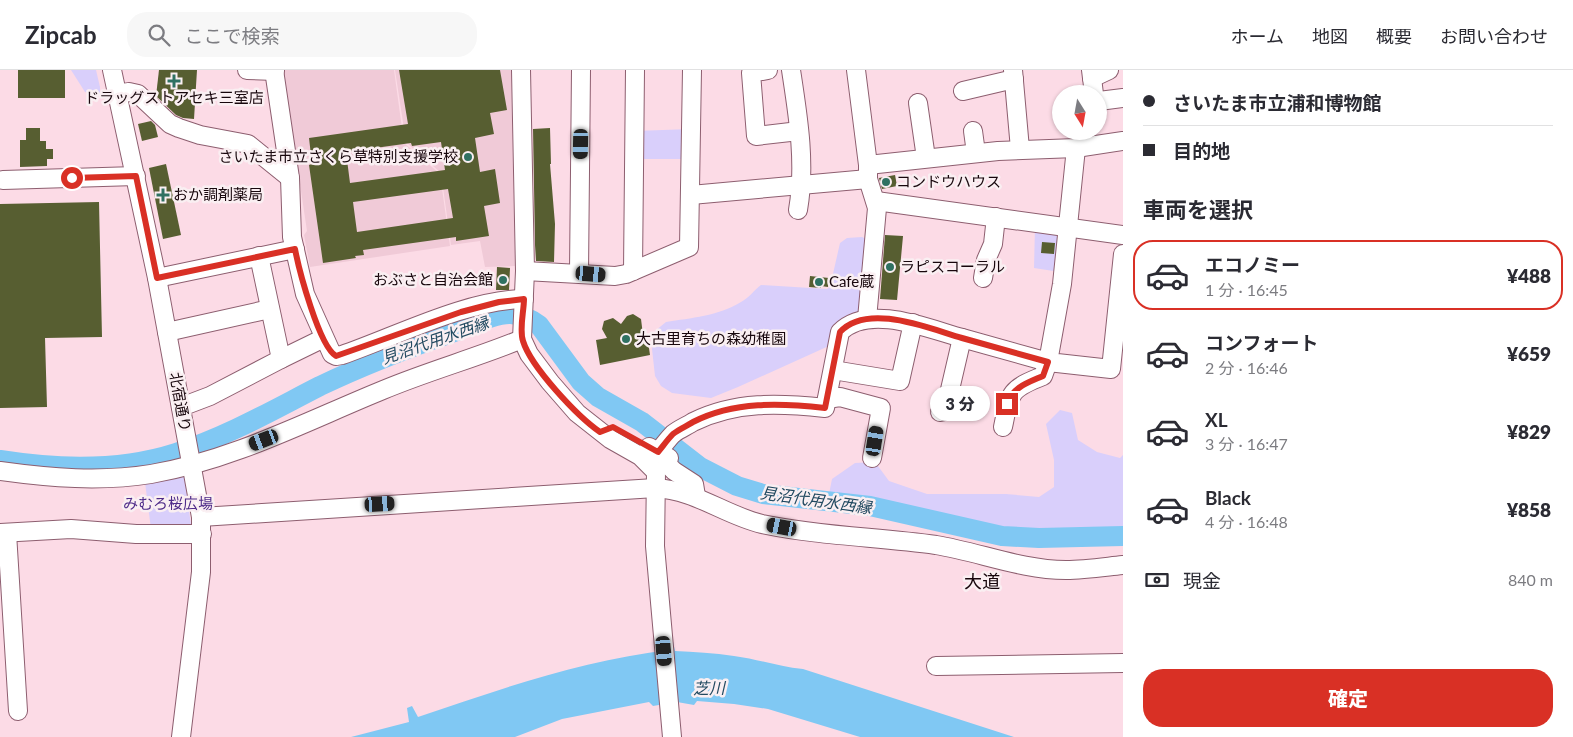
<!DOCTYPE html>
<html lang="ja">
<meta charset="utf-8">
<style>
:root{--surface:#fff;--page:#f7f7f7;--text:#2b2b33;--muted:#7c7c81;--line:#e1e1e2;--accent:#d93025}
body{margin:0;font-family:Lato,"Noto Sans JP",sans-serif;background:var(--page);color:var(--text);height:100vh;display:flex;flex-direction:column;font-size:19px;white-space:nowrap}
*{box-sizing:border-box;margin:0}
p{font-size:16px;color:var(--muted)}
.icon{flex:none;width:28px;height:28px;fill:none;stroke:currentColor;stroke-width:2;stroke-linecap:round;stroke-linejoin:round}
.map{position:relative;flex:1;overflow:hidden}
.drawer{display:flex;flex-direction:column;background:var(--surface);width:450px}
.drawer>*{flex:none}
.guide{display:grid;align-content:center;height:110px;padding:0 20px;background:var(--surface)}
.needle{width:32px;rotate:169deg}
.fabs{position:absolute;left:1052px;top:15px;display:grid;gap:10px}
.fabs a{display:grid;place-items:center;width:55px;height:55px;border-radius:50%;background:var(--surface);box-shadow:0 1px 4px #0004;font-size:25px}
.end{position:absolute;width:22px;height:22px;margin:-11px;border:6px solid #d93025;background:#fff;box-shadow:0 0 0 2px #fff}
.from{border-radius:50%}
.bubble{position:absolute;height:35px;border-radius:18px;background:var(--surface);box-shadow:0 1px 4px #0004;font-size:16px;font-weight:800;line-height:35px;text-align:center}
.car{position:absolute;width:15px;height:30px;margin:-15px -8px;border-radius:6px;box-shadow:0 0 4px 1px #0007;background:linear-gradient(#222 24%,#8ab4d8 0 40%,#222 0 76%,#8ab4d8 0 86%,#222 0)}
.guide b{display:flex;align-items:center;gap:18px;height:48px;font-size:19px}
.guide b+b{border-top:1px solid var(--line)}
.guide i{width:12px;height:12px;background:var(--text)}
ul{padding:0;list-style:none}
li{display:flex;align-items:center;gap:15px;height:70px;margin:0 10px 8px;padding:0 10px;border:2px solid transparent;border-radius:20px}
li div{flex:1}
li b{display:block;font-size:19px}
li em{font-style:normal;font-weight:800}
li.selected{border-color:var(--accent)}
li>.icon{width:45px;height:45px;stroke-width:1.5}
h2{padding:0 20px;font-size:22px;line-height:60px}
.pay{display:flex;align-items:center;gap:12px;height:55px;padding:0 20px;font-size:19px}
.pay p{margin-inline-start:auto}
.cta{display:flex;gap:10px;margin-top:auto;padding:10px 20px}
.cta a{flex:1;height:58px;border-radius:20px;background:var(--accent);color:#fff;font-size:20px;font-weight:800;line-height:58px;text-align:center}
header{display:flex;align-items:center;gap:30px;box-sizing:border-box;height:70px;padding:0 25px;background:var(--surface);border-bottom:1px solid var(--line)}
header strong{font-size:24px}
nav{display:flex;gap:28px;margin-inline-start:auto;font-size:18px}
.search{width:350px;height:45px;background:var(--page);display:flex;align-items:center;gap:12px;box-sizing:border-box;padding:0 18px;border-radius:20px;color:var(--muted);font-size:19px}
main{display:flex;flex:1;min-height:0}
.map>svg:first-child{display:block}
.built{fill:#f0cad7}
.green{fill:#d9cffb}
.water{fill:#80c8f3}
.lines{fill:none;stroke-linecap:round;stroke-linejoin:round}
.river{stroke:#80c8f3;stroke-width:20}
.building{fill:#575e31;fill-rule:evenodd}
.minor-casing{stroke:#8d5e6f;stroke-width:20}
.minor{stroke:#fff;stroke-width:18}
.route{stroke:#d93025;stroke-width:6}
.poi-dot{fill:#2f7162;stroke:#faeff2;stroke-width:2}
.labels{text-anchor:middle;stroke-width:5;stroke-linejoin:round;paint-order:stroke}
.poi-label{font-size:15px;fill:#17060c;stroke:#faeff2;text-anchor:start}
.street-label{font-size:15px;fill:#17060c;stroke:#faeff2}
.park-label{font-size:15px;fill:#4e2b89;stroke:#faeff2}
.water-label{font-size:16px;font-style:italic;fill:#224a61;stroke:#faeff2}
.quarter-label{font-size:18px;fill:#17060c;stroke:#faeff2}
</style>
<header>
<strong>Zipcab</strong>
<div class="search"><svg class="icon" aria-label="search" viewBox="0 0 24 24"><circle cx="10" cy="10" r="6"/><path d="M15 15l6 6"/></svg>ここで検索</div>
<nav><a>ホーム</a><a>地図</a><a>概要</a><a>お問い合わせ</a></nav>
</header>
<main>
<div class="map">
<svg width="1123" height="667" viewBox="0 0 1123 667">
<rect width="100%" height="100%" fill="#fcdbe6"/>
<g class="built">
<polygon points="283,0 394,0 404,73 440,104 450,176 310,197 304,165 307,161"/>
<polygon points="395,0 511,0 515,196 485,197 480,171 451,175 441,103 406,72"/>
</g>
<g class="green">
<polygon points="71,0 96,0 100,17 100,26 85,22"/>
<polygon points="691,59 690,89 634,89 635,61"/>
<polygon points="1035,157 1062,161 1060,202 1034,198"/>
<path d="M862,167L866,169L862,241L831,275L738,317L711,328L672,323L661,316L655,306L652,279L655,261L666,252C691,248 718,246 741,232C749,228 754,220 761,215L827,219L830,217L840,173L847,168Z"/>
<polygon points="1060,340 1072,343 1078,370 1097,382 1120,388 1123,385 1123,460 1026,464 871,446 827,434 832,409 855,393 875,392 889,411 927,424 1006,424 1039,427 1054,417 1054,390 1046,354"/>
<polygon points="184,404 191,455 151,459 145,412"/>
</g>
<path class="water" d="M669,572H673L675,581C694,582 714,583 734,586C758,589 779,597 803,599L1014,667H860L768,639L734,634L697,631L694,635L677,632L653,636L649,632L562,649L515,667H351L409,652L407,638L412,636L418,647C501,619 582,590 670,580Z"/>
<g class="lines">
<path class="river" d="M0,390C57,399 120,401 176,383C230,365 271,341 320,316C364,295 408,278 454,262C469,256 495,243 511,244C522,245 531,249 539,255L581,312L598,327L642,352L700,397L737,416L763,424L870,436L1002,466L1039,468L1123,466"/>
</g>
<g class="building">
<rect x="18" y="0" width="47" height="28"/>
<polygon points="159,0 197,0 194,49 183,48 176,45 156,26"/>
<path d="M399,0H500L507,40L490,43L494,64L475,68L480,102L495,99L500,133L484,136L489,166L456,171V167L363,180L364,185L355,186L356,188L323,193L309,95L312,94L309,68L408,54ZM441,72L445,100L350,113L346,82L411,73L412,76ZM448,119L453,148L357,162L353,132Z"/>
<polygon points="151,51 155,55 158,67 142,71 138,54"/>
<polygon points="26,58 40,58 40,71 46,71 46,79 53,79 53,89 47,89 47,96 20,97 20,70 26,70"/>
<polygon points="550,58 551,94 550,94 555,154 554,192 536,191 535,175 533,59"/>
<polygon points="166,94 181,165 163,169 149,98"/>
<polygon points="895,105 897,116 882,119 879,108"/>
<polygon points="99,132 102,267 45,268 47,337 0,338 0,134"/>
<polygon points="885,165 903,166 897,230 880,229"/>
<polygon points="1042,172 1055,173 1054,184 1041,183"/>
<polygon points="497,197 510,198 509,220 496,220"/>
<polygon points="810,206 829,208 828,217 821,216 821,218 809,217"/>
<polygon points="633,244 641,249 643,265 647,264 650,285 600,295 596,270 607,268 602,259 604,251 613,248 621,254 627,246"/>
</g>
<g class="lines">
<defs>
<g id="minor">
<polyline points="112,0 157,208 201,447 201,502 181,667"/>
<polyline points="247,0 275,1"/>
<path d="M274,0L290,108L292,167L305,224L332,284L336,286L342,285C397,266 466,230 524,229"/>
<polyline points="521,0 525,201 522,269 529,284 550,312 577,343 610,369 640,386 656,402 655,476 672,667"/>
<polyline points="768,0 751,3 756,66 799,61"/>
<path d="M791,0C798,46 806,93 798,140"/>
<polyline points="856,0 868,95 868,109 877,138 867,249"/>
<polyline points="1013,0 1020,79"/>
<polyline points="1091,0 1094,24"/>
<polyline points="1092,8 1109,0"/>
<polyline points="963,21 1014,9"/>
<polyline points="117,24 129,22 138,24 170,54 179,58 200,65 248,74 290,108"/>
<polyline points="1099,31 1123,28"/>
<polyline points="918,33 926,88"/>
<polyline points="973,61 976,83"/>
<polyline points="1076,78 1062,214 1048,292 1111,299 1123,184"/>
<polyline points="868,95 998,81 1076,78 1123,71"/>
<polyline points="3,110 136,106"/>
<polyline points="691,125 868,109"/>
<polyline points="876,131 1123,165"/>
<polyline points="525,201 615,206 626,204 689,177 692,0"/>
<polyline points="633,201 635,0"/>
<polyline points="579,202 581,0"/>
<polyline points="157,208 295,179"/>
<polyline points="983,208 986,190 993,174 996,147"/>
<polyline points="167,262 270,239"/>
<polyline points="281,289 324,268"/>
<polyline points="833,300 900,311 913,253"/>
<polyline points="827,329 840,327 881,338 872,388"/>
<polyline points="181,337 210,326 281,289 259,186"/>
<polyline points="940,342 945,341 962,268"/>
<polyline points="649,377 669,388 667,394 674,401 694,414 696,426"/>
<path d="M658,382C663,376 668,369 673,364C679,359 687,356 693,352C735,331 780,333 825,338L840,262C869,233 929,259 962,268C990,276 1019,284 1048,292L1043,306C1009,319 1010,323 1003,357"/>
<path d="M0,401C50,408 101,412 151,404C233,390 307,351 383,320C428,301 476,288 522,269"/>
<path d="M201,447L655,418C696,420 724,445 762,454C819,466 878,467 936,475C979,482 1022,500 1066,500C1085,500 1104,497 1123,495"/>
<polyline points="0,463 71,459 136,464 202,464"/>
<polyline points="7,463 18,641"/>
<polyline points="936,596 1123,593"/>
</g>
</defs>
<use href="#minor" class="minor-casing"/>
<use href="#minor" class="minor"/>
</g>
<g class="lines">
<path class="route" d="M72,108L136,106L157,208L295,179C299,200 319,276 336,286L461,242L499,232L524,229C524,241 519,259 523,271C531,297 577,346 600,362L613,357L658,382C663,376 668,369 673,364C679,359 687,356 693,352C734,331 781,333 825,338L840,262C868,232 930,259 962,268C990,276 1019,284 1048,292L1043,306C1027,313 1013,317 1007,334"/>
</g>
<g class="poi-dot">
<path d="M171.5 3.5h5v5h5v5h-5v5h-5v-5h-5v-5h5z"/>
<circle cx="468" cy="87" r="5"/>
<circle cx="886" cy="112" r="5"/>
<path d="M160.5 117.5h5v5h5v5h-5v5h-5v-5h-5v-5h5z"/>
<circle cx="890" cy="197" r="5"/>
<circle cx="503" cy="210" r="5"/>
<circle cx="819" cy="212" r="5"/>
<circle cx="626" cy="269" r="5"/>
</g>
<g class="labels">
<g class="poi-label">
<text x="174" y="33" text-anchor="middle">ドラッグストアセキ三室店</text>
<text x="458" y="92" text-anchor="end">さいたま市立さくら草特別支援学校</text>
<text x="896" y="117">コンドウハウス</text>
<text x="173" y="130">おか調剤薬局</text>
<text x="900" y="202">ラピスコーラル</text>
<text x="493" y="215" text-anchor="end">おぶさと自治会館</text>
<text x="829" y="217">Cafe蔵</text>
<text x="636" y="274">大古里育ちの森幼稚園</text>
</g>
<g class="street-label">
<text transform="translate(180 332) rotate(80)" y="5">北宿通り</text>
</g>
<g class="park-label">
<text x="168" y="439">みむろ桜広場</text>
</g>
<g class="water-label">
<text transform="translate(435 270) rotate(-19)" y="6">見沼代用水西縁</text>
<text transform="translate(816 430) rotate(8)" y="6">見沼代用水西縁</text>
<text transform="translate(709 618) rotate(-1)" y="6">芝川</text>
</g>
<g class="quarter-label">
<text x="982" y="518">大道</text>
</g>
</g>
</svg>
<div class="fabs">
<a><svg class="needle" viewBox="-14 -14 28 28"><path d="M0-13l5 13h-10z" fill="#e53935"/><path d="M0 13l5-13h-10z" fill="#7c7c81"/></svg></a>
</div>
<i class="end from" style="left:72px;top:108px"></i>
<i class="end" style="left:1007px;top:334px"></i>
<div class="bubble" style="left:930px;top:316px;width:60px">3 分</div>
<i class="car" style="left:581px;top:74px;rotate:181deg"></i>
<i class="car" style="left:591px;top:204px;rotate:95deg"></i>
<i class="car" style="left:264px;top:370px;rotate:249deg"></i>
<i class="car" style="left:875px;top:371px;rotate:9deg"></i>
<i class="car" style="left:380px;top:434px;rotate:87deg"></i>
<i class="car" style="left:782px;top:457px;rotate:281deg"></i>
<i class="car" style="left:664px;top:581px;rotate:175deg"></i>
</div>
<section class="drawer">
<div class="guide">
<b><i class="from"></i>さいたま市立浦和博物館</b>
<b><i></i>目的地</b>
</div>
<h2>車両を選択</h2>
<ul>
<li class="selected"><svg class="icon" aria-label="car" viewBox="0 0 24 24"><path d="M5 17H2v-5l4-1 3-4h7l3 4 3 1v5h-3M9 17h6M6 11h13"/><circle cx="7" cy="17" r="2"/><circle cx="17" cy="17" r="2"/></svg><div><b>エコノミー</b><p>1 分 · 16:45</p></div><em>¥488</em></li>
<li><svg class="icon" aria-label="car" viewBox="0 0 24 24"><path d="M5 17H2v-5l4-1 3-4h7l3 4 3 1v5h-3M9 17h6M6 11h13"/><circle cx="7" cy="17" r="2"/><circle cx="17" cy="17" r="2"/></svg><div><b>コンフォート</b><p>2 分 · 16:46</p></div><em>¥659</em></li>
<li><svg class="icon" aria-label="car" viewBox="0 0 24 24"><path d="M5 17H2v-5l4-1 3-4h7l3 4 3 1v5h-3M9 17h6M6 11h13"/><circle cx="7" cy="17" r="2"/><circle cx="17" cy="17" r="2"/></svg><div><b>XL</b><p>3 分 · 16:47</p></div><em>¥829</em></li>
<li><svg class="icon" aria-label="car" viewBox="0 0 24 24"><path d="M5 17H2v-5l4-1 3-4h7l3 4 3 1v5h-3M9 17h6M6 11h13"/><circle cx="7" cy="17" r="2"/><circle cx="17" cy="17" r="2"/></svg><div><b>Black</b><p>4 分 · 16:48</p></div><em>¥858</em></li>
</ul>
<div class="pay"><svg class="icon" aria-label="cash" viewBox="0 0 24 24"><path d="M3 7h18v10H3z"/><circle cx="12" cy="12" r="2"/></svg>現金<p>840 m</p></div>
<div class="cta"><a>確定</a></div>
</section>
</main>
